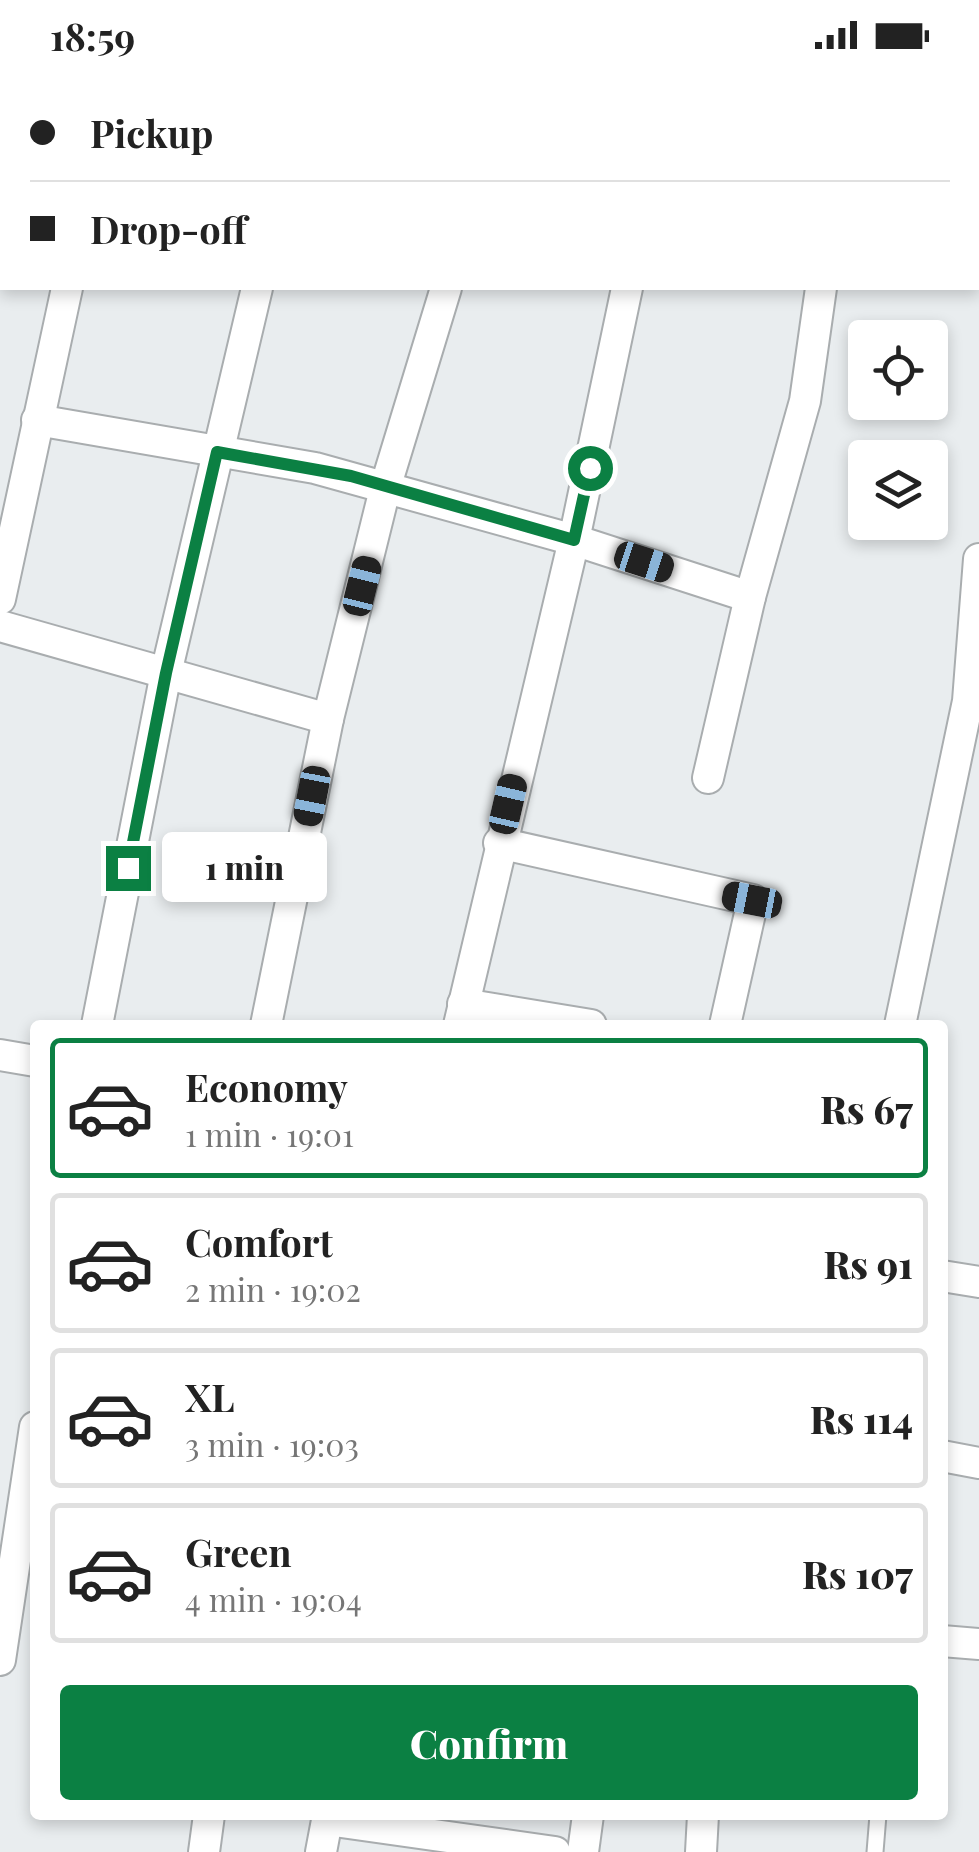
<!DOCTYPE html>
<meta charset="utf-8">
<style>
:root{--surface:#fff;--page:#f6f6f6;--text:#222;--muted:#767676;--line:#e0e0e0;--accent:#0b8043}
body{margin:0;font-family:"Playfair Display",serif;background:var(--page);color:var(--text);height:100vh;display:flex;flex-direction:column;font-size:38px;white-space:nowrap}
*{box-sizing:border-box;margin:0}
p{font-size:32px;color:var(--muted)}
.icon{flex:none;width:55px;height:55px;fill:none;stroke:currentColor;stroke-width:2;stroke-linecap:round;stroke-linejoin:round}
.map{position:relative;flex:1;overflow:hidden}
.panel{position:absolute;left:30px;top:950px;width:918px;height:800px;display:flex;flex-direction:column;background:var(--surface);border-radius:10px;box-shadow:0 5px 15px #0003}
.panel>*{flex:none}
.hud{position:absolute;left:0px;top:0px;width:980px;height:220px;box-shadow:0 5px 15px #0003;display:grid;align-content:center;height:220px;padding:0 30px;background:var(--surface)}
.buttons{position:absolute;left:848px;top:250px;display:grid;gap:20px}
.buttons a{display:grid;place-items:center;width:100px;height:100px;border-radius:10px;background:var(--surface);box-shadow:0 5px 15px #0003;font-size:50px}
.end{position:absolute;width:45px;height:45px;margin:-22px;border:12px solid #0b8043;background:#fff;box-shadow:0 0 0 5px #fff}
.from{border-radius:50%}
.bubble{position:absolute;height:70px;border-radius:10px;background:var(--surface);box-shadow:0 5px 15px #0003;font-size:32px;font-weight:800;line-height:70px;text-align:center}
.car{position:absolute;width:30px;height:60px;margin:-30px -15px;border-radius:12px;box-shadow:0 0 8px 2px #0007;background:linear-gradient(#222 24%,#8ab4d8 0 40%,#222 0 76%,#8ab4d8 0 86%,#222 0)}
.hud b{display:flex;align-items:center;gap:35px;height:95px;font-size:38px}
.hud b+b{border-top:2px solid var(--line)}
.hud i{width:25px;height:25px;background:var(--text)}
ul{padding:18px 0 0;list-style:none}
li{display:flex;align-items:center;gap:30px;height:140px;margin:0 20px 15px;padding:0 10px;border:5px solid var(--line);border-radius:10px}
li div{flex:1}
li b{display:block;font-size:38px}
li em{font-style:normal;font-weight:800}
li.on{border-color:var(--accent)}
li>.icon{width:90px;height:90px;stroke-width:1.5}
.button{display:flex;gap:20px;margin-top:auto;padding:20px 30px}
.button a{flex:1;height:115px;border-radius:10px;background:var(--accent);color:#fff;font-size:40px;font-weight:800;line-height:115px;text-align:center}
.status{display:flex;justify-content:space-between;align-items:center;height:70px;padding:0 50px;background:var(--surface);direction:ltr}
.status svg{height:28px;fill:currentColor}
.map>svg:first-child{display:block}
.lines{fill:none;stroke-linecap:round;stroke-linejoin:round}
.lane-casing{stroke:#a9adaf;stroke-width:19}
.street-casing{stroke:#a9adaf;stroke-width:34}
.lane{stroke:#fff;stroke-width:15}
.street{stroke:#fff;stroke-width:30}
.route{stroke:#0b8043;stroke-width:12}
</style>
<div class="status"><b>18:59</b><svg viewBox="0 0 49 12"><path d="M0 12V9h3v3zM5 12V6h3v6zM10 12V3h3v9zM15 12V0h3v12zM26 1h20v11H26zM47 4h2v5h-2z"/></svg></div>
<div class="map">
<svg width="979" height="1782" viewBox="0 0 979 1782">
<rect width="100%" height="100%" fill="#e9edef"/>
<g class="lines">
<defs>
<polyline id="lane" points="875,1782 878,1745"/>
<g id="street">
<polyline points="92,0 92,2"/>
<polyline points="625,0 625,2"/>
<polyline points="476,2 476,0"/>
<polyline points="836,2 836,0"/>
<polyline points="627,218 574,470 750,527"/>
<polyline points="37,350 315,398 574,470 459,955"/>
<polyline points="0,529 67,218"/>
<polyline points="0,556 328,649 266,955"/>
<polyline points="328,649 386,415 446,218"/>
<polyline points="708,708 750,527 805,331 821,218"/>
<polyline points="499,773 753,830 725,955"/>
<polyline points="463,934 591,955"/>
<polyline points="97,955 166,603 257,218"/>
<polyline points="900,955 968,631 979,489"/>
<polyline points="0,985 35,991"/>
<polyline points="942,1206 979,1212"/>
<polyline points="942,1386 979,1393"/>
<polyline points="942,1571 979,1574"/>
<polyline points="0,1590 35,1357"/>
<polyline points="327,1750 555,1782"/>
<polyline points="204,1782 209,1745"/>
<polyline points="321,1782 328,1745"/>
<polyline points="583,1782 588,1745"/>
<polyline points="701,1782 703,1745"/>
</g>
</defs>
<use href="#lane" class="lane-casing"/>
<use href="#street" class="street-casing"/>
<use href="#lane" class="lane"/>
<use href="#street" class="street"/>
</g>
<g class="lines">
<polyline class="route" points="128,798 166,603 217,382 351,406 574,470 590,398"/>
</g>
</svg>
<div class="buttons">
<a><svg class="icon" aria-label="locate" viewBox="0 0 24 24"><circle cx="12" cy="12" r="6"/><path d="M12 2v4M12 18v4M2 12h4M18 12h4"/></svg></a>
<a><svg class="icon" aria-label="layers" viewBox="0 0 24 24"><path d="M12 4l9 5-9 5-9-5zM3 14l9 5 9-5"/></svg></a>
</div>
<i class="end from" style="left:590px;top:398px"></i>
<i class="end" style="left:128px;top:798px"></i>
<div class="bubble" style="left:162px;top:762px;width:165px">1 min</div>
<i class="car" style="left:644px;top:492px;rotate:108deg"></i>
<i class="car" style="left:362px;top:516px;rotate:14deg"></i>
<i class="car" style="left:312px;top:726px;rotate:191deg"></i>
<i class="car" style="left:508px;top:734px;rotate:13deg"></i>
<i class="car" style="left:752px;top:830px;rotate:281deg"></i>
<div class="hud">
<b><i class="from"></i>Pickup</b>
<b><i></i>Drop-off</b>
</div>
<section class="panel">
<ul>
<li class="on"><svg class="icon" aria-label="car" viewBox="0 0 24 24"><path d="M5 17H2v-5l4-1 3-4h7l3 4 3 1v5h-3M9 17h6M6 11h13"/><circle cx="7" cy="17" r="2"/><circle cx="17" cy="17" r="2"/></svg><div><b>Economy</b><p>1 min · 19:01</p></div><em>Rs 67</em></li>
<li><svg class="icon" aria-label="car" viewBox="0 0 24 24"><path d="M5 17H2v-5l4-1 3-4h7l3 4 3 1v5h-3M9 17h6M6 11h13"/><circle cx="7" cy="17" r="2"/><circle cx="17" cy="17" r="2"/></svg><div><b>Comfort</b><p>2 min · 19:02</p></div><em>Rs 91</em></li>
<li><svg class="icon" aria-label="car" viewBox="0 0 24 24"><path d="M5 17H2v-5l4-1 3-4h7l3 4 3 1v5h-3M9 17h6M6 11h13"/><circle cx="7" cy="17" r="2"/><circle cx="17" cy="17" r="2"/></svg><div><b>XL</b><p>3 min · 19:03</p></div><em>Rs 114</em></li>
<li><svg class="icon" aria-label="car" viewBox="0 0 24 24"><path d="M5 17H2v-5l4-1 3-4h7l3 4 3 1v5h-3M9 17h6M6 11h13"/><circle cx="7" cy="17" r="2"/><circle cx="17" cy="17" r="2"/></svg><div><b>Green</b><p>4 min · 19:04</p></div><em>Rs 107</em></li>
</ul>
<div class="button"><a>Confirm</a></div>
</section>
</div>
